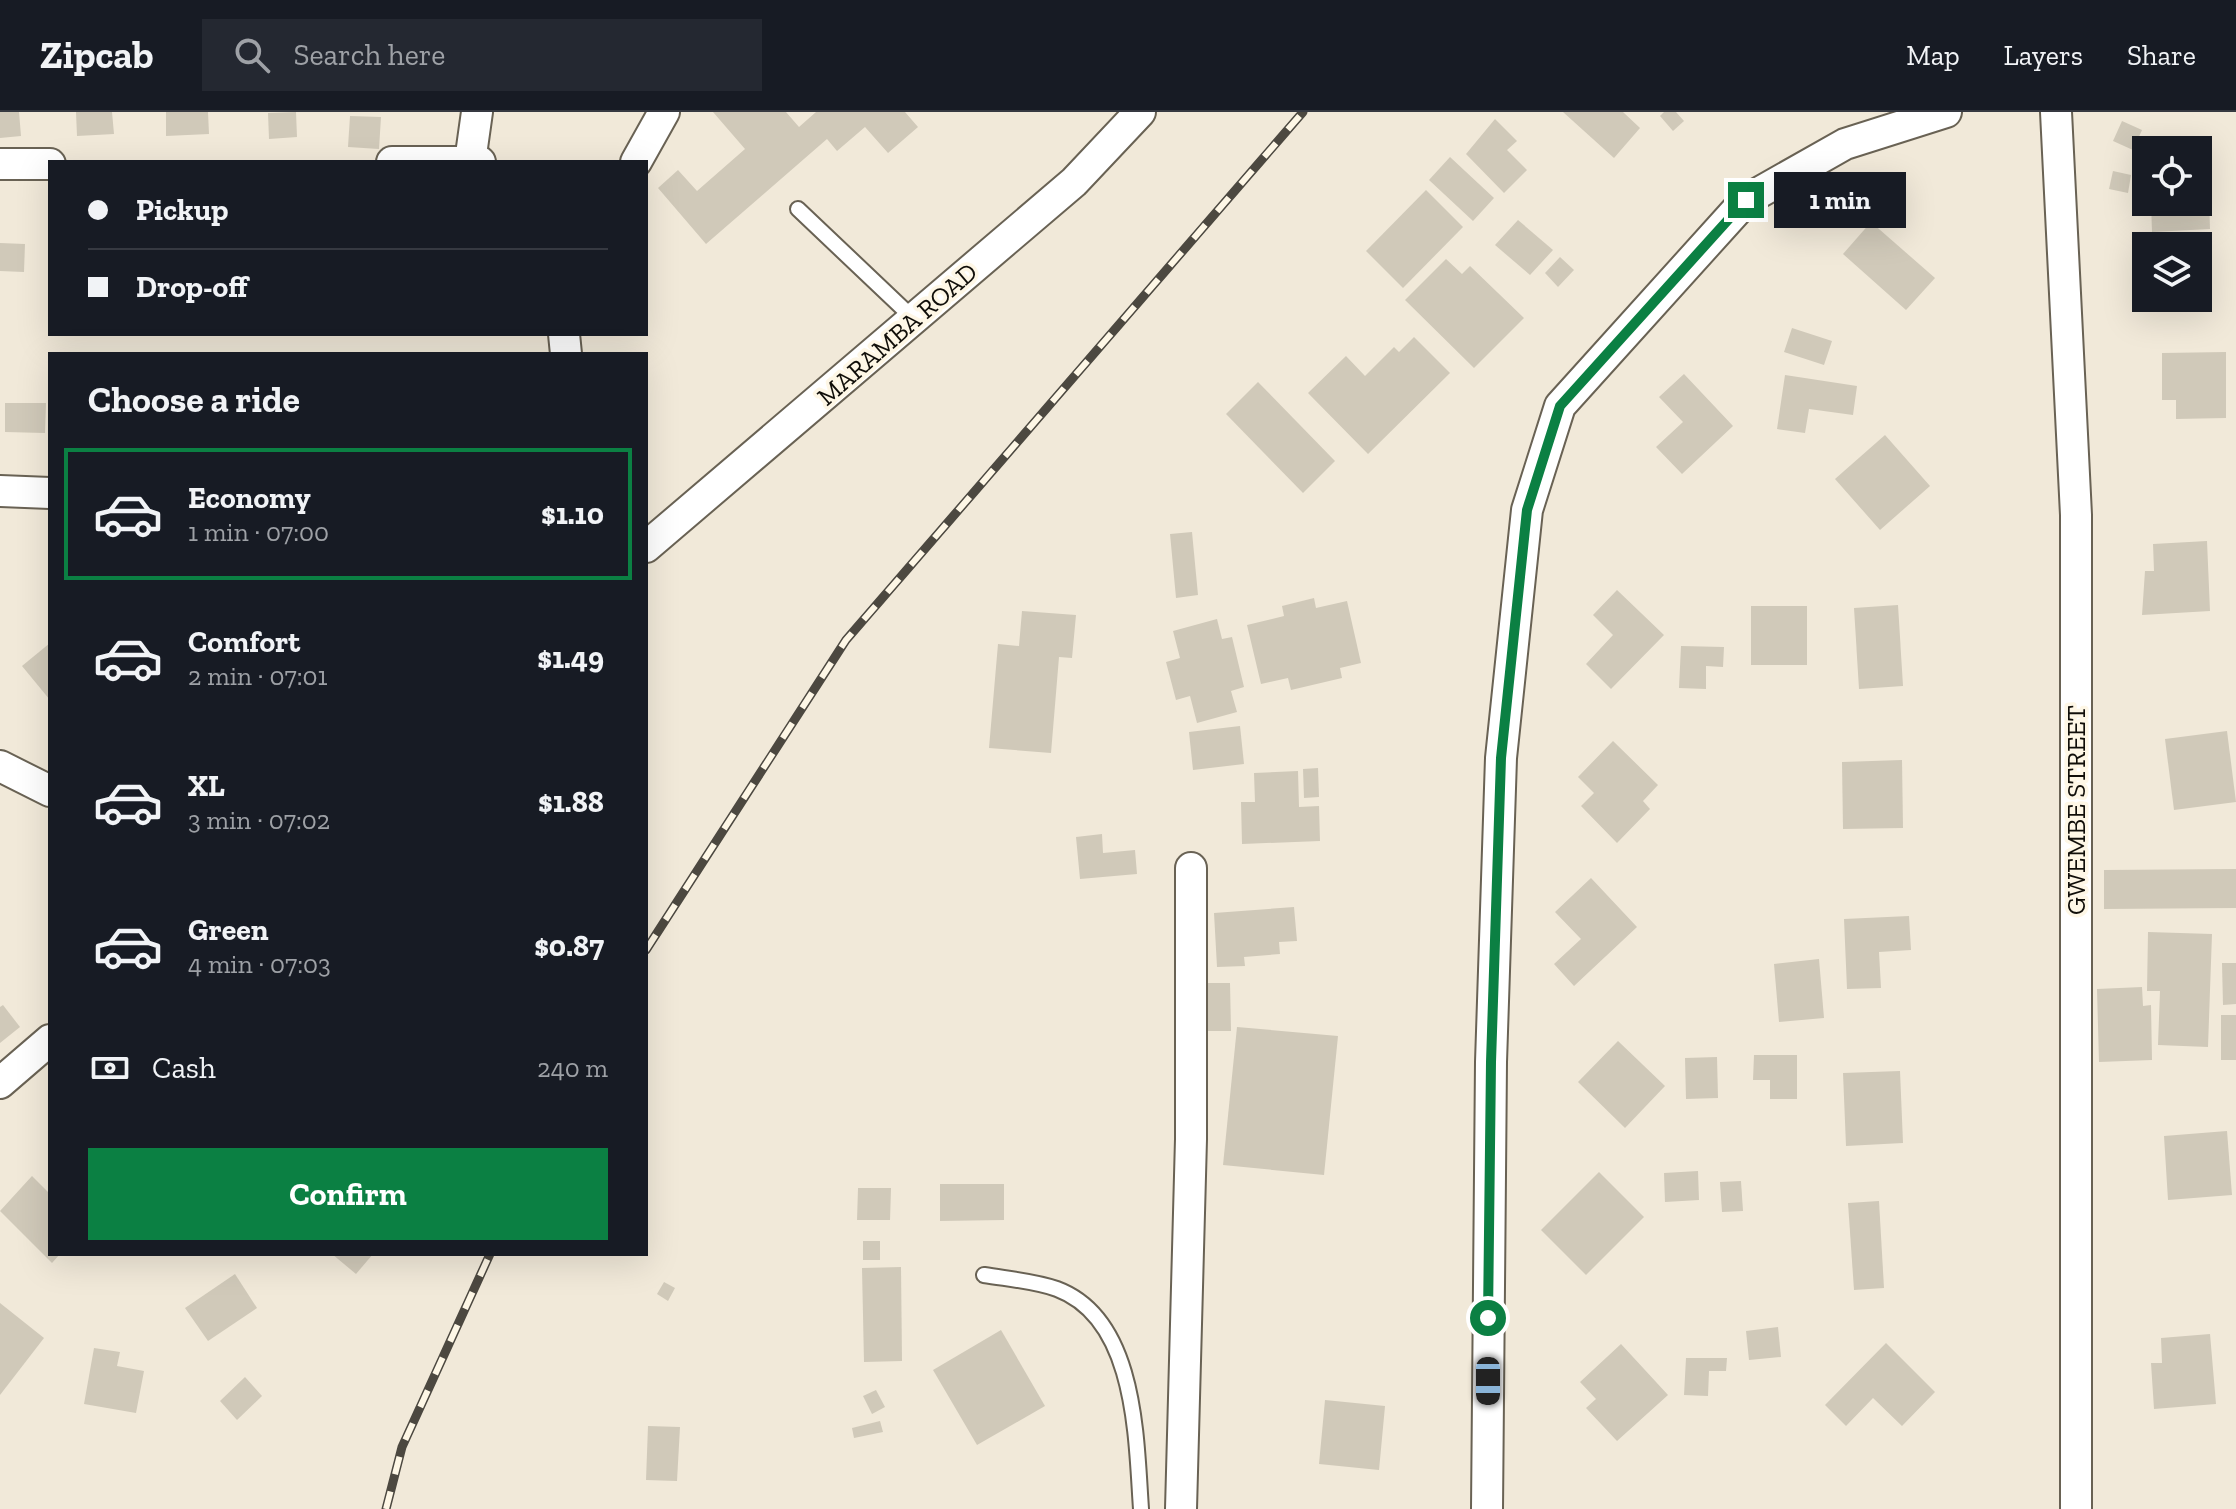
<!DOCTYPE html>
<meta charset="utf-8">
<style>
:root{--surface:#171b24;--page:#242831;--text:#f1f3f6;--muted:#9ea1a6;--line:#363941;--accent:#0b8043}
body{margin:0;font-family:"Zilla Slab",serif;background:var(--page);color:var(--text);height:100vh;display:flex;flex-direction:column;font-size:30px;white-space:nowrap}
*{box-sizing:border-box;margin:0}
p{font-size:26px;color:var(--muted)}
.icon{flex:none;width:44px;height:44px;fill:none;stroke:currentColor;stroke-width:2;stroke-linecap:round;stroke-linejoin:round}
.map{position:relative;flex:1;overflow:hidden}
.sheet{position:absolute;left:48px;top:240px;width:600px;height:904px;display:flex;flex-direction:column;background:var(--surface);border-radius:0px;box-shadow:0 8px 32px #0002}
.sheet>*{flex:none}
.top-card{position:absolute;left:48px;top:48px;width:600px;height:176px;border-radius:0px;box-shadow:0 8px 32px #0002;display:grid;align-content:center;height:176px;padding:0 40px;background:var(--surface)}
.tools{position:absolute;left:2132px;top:24px;display:grid;gap:16px}
.tools a{display:grid;place-items:center;width:80px;height:80px;border-radius:0px;background:var(--surface);box-shadow:0 8px 32px #0002;font-size:40px}
.end{position:absolute;width:36px;height:36px;margin:-18px;border:10px solid #0b8043;background:#fff;box-shadow:0 0 0 4px #fff}
.from{border-radius:50%}
.bubble{position:absolute;height:56px;border-radius:0px;background:var(--surface);box-shadow:0 8px 32px #0002;font-size:26px;font-weight:700;line-height:56px;text-align:center}
.car{position:absolute;width:24px;height:48px;margin:-24px -12px;border-radius:10px;box-shadow:0 0 6px 2px #0007;background:linear-gradient(#222 24%,#8ab4d8 0 40%,#222 0 76%,#8ab4d8 0 86%,#222 0)}
.top-card b{display:flex;align-items:center;gap:28px;height:76px;font-size:30px}
.top-card b+b{border-top:2px solid var(--line)}
.top-card i{width:20px;height:20px;background:var(--text)}
ul{padding:0;list-style:none}
li{display:flex;align-items:center;gap:24px;height:132px;margin:0 16px 12px;padding:0 24px;border:4px solid transparent;border-radius:0px}
li div{flex:1}
li b{display:block;font-size:30px}
li em{font-style:normal;font-weight:700}
li.active{border-color:var(--accent)}
li>.icon{width:72px;height:72px;stroke-width:1.5}
h2{padding:0 40px;font-size:36px;line-height:96px}
.pay{display:flex;align-items:center;gap:20px;height:88px;padding:0 40px;font-size:30px}
.pay p{margin-inline-start:auto}
.action{display:flex;gap:16px;margin-top:auto;padding:16px 40px}
.action a{flex:1;height:92px;border-radius:0px;background:var(--accent);color:#fff;font-size:32px;font-weight:700;line-height:92px;text-align:center}
header{display:flex;align-items:center;gap:48px;box-sizing:border-box;height:112px;padding:0 40px;background:var(--surface);border-bottom:2px solid var(--line)}
header strong{font-size:38px}
nav{display:flex;gap:44px;margin-inline-start:auto;font-size:28px}
.search{width:560px;height:72px;background:var(--page);display:flex;align-items:center;gap:20px;box-sizing:border-box;padding:0 28px;border-radius:0px;color:var(--muted);font-size:30px}
.map>svg:first-child{display:block}
.building{fill:#d0c9b9}
.lines{fill:none;stroke-linecap:round;stroke-linejoin:round}
.service-casing{stroke:#696254;stroke-width:18}
.minor-casing{stroke:#696254;stroke-width:34}
.service{stroke:#fff;stroke-width:14}
.minor{stroke:#fff;stroke-width:30}
.rail-casing{stroke:#4c4840;stroke-width:9}
.rail{stroke:#fef7e6;stroke-width:6;stroke-dasharray:18;stroke-linecap:butt}
.route{stroke:#0b8043;stroke-width:10}
.labels{text-anchor:middle;stroke-width:7;stroke-linejoin:round;paint-order:stroke}
.street-label{font-size:26px;fill:#100e09;stroke:#fef7e6}
</style>
<header>
<strong>Zipcab</strong>
<div class="search"><svg class="icon" aria-label="search" viewBox="0 0 24 24"><circle cx="10" cy="10" r="6"/><path d="M15 15l6 6"/></svg>Search here</div>
<nav><a>Map</a><a>Layers</a><a>Share</a></nav>
</header>
<div class="map">
<svg width="2236" height="1397" viewBox="0 0 2236 1397">
<rect width="100%" height="100%" fill="#f1e9d9"/>
<g class="building">
<polygon points="0,0 19,0 21,24 0,26"/>
<polygon points="76,0 112,0 114,22 77,24"/>
<polygon points="166,0 208,0 209,22 166,24"/>
<polygon points="296,0 297,25 269,27 268,1"/>
<polygon points="713,0 786,0 799,15 816,0 905,0 918,15 888,41 865,15 837,39 827,27 706,132 658,76 678,58 697,79 745,37"/>
<polygon points="1563,0 1623,0 1640,16 1614,46"/>
<polygon points="1664,0 1676,0 1684,9 1673,19 1660,4"/>
<polygon points="350,4 381,5 379,37 348,35"/>
<polygon points="1495,7 1517,29 1507,38 1527,58 1504,81 1466,42"/>
<polygon points="2122,9 2142,18 2133,38 2113,29"/>
<polygon points="1450,45 1494,86 1473,109 1429,68"/>
<polygon points="2198,54 2208,54 2210,117 2152,120 2151,90 2198,90"/>
<polygon points="2113,59 2131,63 2128,81 2109,77"/>
<polygon points="1426,78 1463,115 1403,176 1366,139"/>
<polygon points="1518,108 1553,138 1530,163 1495,133"/>
<polygon points="1871,110 1935,166 1906,198 1843,142"/>
<polygon points="0,131 25,132 24,160 0,159"/>
<polygon points="1560,145 1574,158 1558,175 1545,161"/>
<polygon points="1446,147 1462,162 1470,154 1524,206 1474,256 1405,188"/>
<polygon points="1792,216 1832,229 1824,253 1784,240"/>
<polygon points="1414,225 1450,261 1368,342 1308,281 1346,244 1365,264 1394,235 1399,240"/>
<polygon points="2226,240 2226,306 2176,307 2176,288 2162,288 2162,241"/>
<polygon points="1684,262 1733,314 1682,362 1656,335 1683,310 1659,285"/>
<polygon points="1785,263 1857,274 1853,303 1809,297 1805,321 1777,317"/>
<polygon points="1258,270 1335,349 1303,381 1226,302"/>
<polygon points="5,291 46,291 45,321 5,320"/>
<polygon points="1885,323 1930,374 1880,418 1835,367"/>
<polygon points="1192,420 1198,483 1176,486 1170,422"/>
<polygon points="2207,429 2210,499 2142,503 2145,459 2154,459 2153,432"/>
<polygon points="1617,478 1664,523 1611,577 1586,552 1613,523 1593,503"/>
<polygon points="1314,486 1316,496 1347,489 1361,551 1340,556 1342,566 1291,578 1288,566 1261,572 1247,513 1284,504 1282,494"/>
<polygon points="1898,493 1903,574 1859,577 1854,496"/>
<rect x="1751" y="494" width="56" height="59"/>
<polygon points="1022,499 1076,503 1072,546 1059,545 1051,641 989,636 998,532 1019,534"/>
<polygon points="1217,507 1222,527 1232,525 1244,575 1231,579 1237,600 1197,611 1190,584 1176,588 1166,550 1180,546 1173,519"/>
<polygon points="50,531 50,588 22,554"/>
<polygon points="1681,534 1724,535 1723,555 1706,554 1706,577 1679,576"/>
<polygon points="1240,614 1244,652 1193,658 1189,620"/>
<polygon points="2227,619 2236,690 2174,698 2165,627"/>
<polygon points="1613,629 1658,673 1643,689 1650,697 1617,731 1581,694 1594,681 1578,665"/>
<polygon points="1902,648 1903,716 1843,717 1842,650"/>
<polygon points="1318,656 1319,685 1304,686 1303,657"/>
<polygon points="1298,659 1299,695 1319,694 1320,729 1242,732 1241,690 1255,690 1254,661"/>
<polygon points="1102,722 1103,741 1135,738 1137,762 1080,767 1076,725"/>
<polygon points="2236,757 2236,796 2104,797 2104,758"/>
<polygon points="1591,766 1637,815 1574,874 1554,852 1581,827 1555,800"/>
<polygon points="1294,795 1297,829 1279,830 1280,842 1244,845 1245,854 1217,855 1214,801"/>
<polygon points="1909,804 1911,838 1879,840 1881,876 1847,877 1844,807"/>
<polygon points="2148,820 2212,822 2208,935 2158,933 2160,879 2147,879"/>
<polygon points="1819,847 1824,906 1779,910 1774,852"/>
<polygon points="2222,851 2236,851 2236,892 2223,893"/>
<polygon points="1202,871 1230,871 1231,919 1202,919"/>
<polygon points="2142,875 2143,894 2151,893 2152,948 2099,950 2097,877"/>
<polygon points="3,893 20,915 0,931 0,895"/>
<rect x="2221" y="903" width="15" height="45"/>
<polygon points="1237,915 1338,924 1324,1063 1223,1053"/>
<polygon points="1618,929 1665,974 1625,1016 1578,970"/>
<polygon points="1754,943 1797,943 1797,987 1770,987 1770,968 1753,968"/>
<polygon points="1717,945 1718,986 1686,987 1685,946"/>
<polygon points="1900,959 1903,1031 1846,1034 1843,961"/>
<polygon points="2227,1019 2232,1083 2168,1088 2164,1024"/>
<polygon points="1698,1059 1699,1088 1665,1090 1664,1061"/>
<polygon points="1599,1060 1644,1105 1586,1163 1541,1118"/>
<polygon points="32,1064 50,1082 50,1142 60,1142 52,1151 0,1099"/>
<polygon points="1741,1069 1743,1099 1722,1100 1720,1070"/>
<polygon points="940,1072 1004,1072 1004,1108 940,1109"/>
<polygon points="858,1076 891,1076 890,1108 857,1108"/>
<polygon points="1879,1089 1884,1176 1854,1178 1848,1091"/>
<rect x="863" y="1129" width="17" height="19"/>
<polygon points="332,1142 373,1142 356,1162"/>
<polygon points="901,1155 902,1249 864,1250 862,1156"/>
<polygon points="235,1162 257,1196 208,1229 185,1196"/>
<polygon points="664,1170 675,1176 668,1189 657,1182"/>
<polygon points="0,1191 44,1226 0,1283"/>
<polygon points="1778,1215 1781,1245 1749,1248 1746,1219"/>
<polygon points="1001,1218 1045,1294 977,1333 933,1258"/>
<polygon points="2210,1222 2216,1292 2154,1297 2151,1251 2162,1251 2161,1226"/>
<polygon points="1886,1231 1935,1280 1902,1314 1873,1286 1846,1314 1825,1293"/>
<polygon points="1621,1232 1668,1283 1617,1329 1586,1296 1596,1287 1580,1270"/>
<polygon points="94,1236 120,1240 117,1254 144,1259 136,1301 84,1292"/>
<polygon points="1686,1246 1727,1246 1726,1259 1709,1259 1708,1284 1684,1283"/>
<polygon points="245,1265 262,1284 237,1308 220,1289"/>
<polygon points="876,1278 885,1295 872,1302 863,1284"/>
<polygon points="1325,1288 1385,1294 1379,1358 1319,1352"/>
<polygon points="880,1309 883,1320 854,1326 852,1316"/>
<polygon points="648,1314 680,1315 677,1369 646,1368"/>
</g>
<g class="lines">
<defs>
<g id="service">
<polyline points="798,97 915,208"/>
<path d="M984,1163C1008,1167 1035,1169 1057,1177C1137,1207 1136,1327 1141,1397"/>
</g>
<g id="minor">
<polyline points="2056,0 2076,403 2076,1397"/>
<polyline points="392,50 480,50"/>
<polyline points="470,50 477,0"/>
<polyline points="636,50 664,0"/>
<polyline points="0,52 50,52"/>
<polyline points="564,222 566,242"/>
<polyline points="0,379 50,381"/>
<polyline points="646,435 1074,70 1140,0"/>
<polyline points="0,654 50,679"/>
<polyline points="0,971 50,928"/>
<polyline points="1181,1397 1191,1027 1191,756"/>
<polyline points="1487,1397 1491,950 1501,646 1527,398 1560,294 1746,88 1845,32 1946,0"/>
</g>
</defs>
<use href="#service" class="service-casing"/>
<use href="#minor" class="minor-casing"/>
<use href="#service" class="service"/>
<use href="#minor" class="minor"/>
<defs>
<g id="rail">
<polyline points="646,838 846,528 1303,0"/>
<polyline points="386,1397 402,1335 490,1142"/>
</g>
</defs>
<use href="#rail" class="rail-casing"/>
<use href="#rail" class="rail"/>
</g>
<g class="lines">
<polyline class="route" points="1488,1206 1491,950 1501,646 1527,398 1560,294 1746,88"/>
</g>
<g class="labels">
<g class="street-label">
<text transform="translate(897 222) rotate(-41)" y="9">MARAMBA ROAD</text>
<text transform="translate(2076 698) rotate(-90)" y="9">GWEMBE STREET</text>
</g>
</g>
</svg>
<div class="tools">
<a><svg class="icon" aria-label="locate" viewBox="0 0 24 24"><circle cx="12" cy="12" r="6"/><path d="M12 2v4M12 18v4M2 12h4M18 12h4"/></svg></a>
<a><svg class="icon" aria-label="layers" viewBox="0 0 24 24"><path d="M12 4l9 5-9 5-9-5zM3 14l9 5 9-5"/></svg></a>
</div>
<i class="end from" style="left:1488px;top:1206px"></i>
<i class="end" style="left:1746px;top:88px"></i>
<div class="bubble" style="left:1774px;top:60px;width:132px">1 min</div>
<i class="car" style="left:1488px;top:1269px;rotate:180deg"></i>
<div class="top-card">
<b><i class="from"></i>Pickup</b>
<b><i></i>Drop-off</b>
</div>
<section class="sheet">
<h2>Choose a ride</h2>
<ul>
<li class="active"><svg class="icon" aria-label="car" viewBox="0 0 24 24"><path d="M5 17H2v-5l4-1 3-4h7l3 4 3 1v5h-3M9 17h6M6 11h13"/><circle cx="7" cy="17" r="2"/><circle cx="17" cy="17" r="2"/></svg><div><b>Economy</b><p>1 min · 07:00</p></div><em>$1.10</em></li>
<li><svg class="icon" aria-label="car" viewBox="0 0 24 24"><path d="M5 17H2v-5l4-1 3-4h7l3 4 3 1v5h-3M9 17h6M6 11h13"/><circle cx="7" cy="17" r="2"/><circle cx="17" cy="17" r="2"/></svg><div><b>Comfort</b><p>2 min · 07:01</p></div><em>$1.49</em></li>
<li><svg class="icon" aria-label="car" viewBox="0 0 24 24"><path d="M5 17H2v-5l4-1 3-4h7l3 4 3 1v5h-3M9 17h6M6 11h13"/><circle cx="7" cy="17" r="2"/><circle cx="17" cy="17" r="2"/></svg><div><b>XL</b><p>3 min · 07:02</p></div><em>$1.88</em></li>
<li><svg class="icon" aria-label="car" viewBox="0 0 24 24"><path d="M5 17H2v-5l4-1 3-4h7l3 4 3 1v5h-3M9 17h6M6 11h13"/><circle cx="7" cy="17" r="2"/><circle cx="17" cy="17" r="2"/></svg><div><b>Green</b><p>4 min · 07:03</p></div><em>$0.87</em></li>
</ul>
<div class="pay"><svg class="icon" aria-label="cash" viewBox="0 0 24 24"><path d="M3 7h18v10H3z"/><circle cx="12" cy="12" r="2"/></svg>Cash<p>240 m</p></div>
<div class="action"><a>Confirm</a></div>
</section>
</div>
